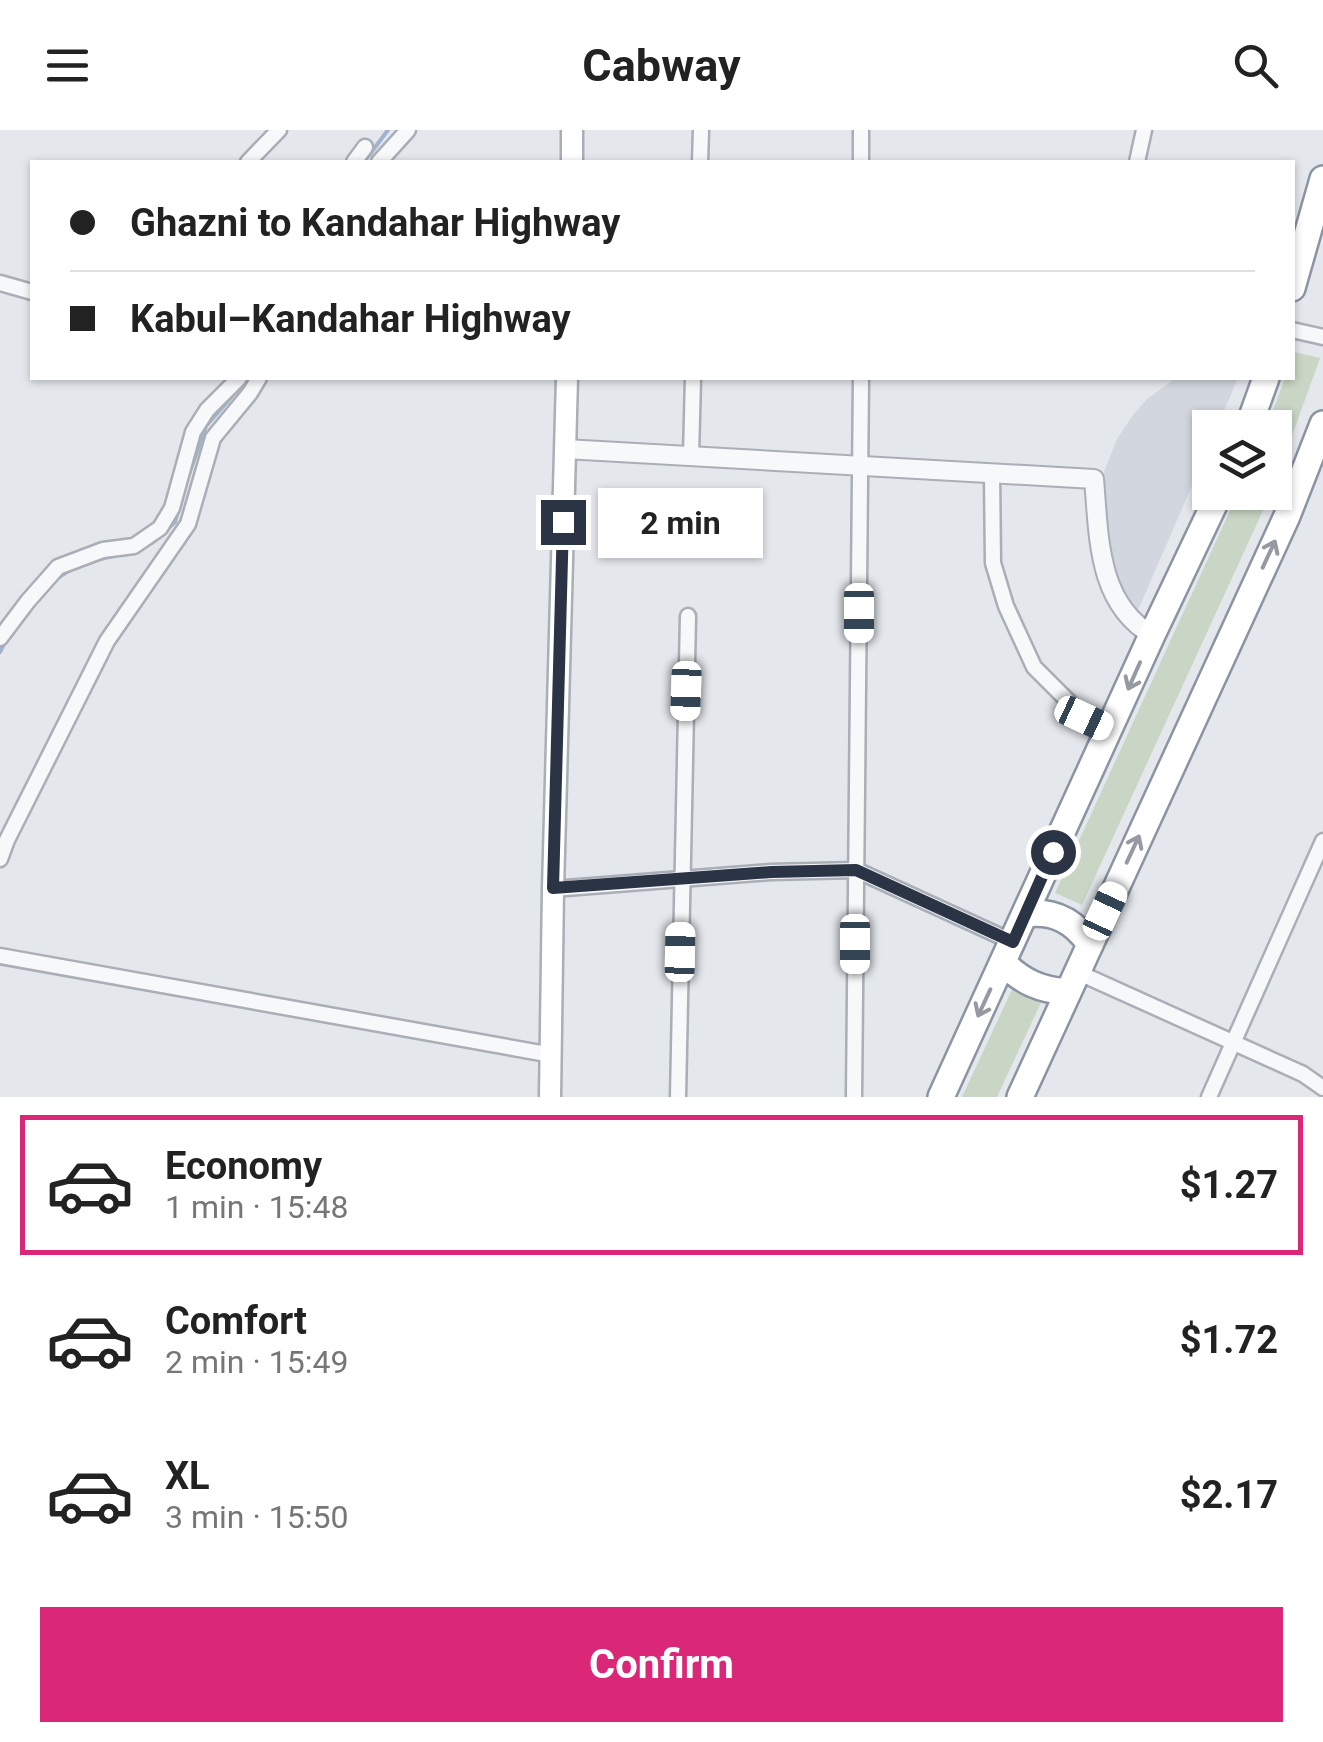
<!DOCTYPE html>
<meta charset="utf-8">
<style>
:root{--surface:#fff;--page:#f6f6f6;--text:#222;--muted:#767676;--line:#e0e0e0;--accent:#db2777}
body{margin:0;font-family:Roboto,sans-serif;background:var(--page);color:var(--text);height:100vh;display:flex;flex-direction:column;font-size:38px;white-space:nowrap}
*{box-sizing:border-box;margin:0}
p{font-size:32px;color:var(--muted)}
.icon{flex:none;width:55px;height:55px;fill:none;stroke:currentColor;stroke-width:2;stroke-linecap:round;stroke-linejoin:round}
.map{position:relative;height:967px;overflow:hidden}
.drawer{display:flex;flex-direction:column;background:var(--surface);flex:1}
.drawer>*{flex:none}
.hud{position:absolute;left:30px;top:30px;width:1265px;height:220px;border-radius:0px;box-shadow:0 2px 8px #0004;display:grid;align-content:center;height:220px;padding:0 40px;background:var(--surface)}
.buttons{position:absolute;left:1192px;top:280px;display:grid;gap:20px}
.buttons a{display:grid;place-items:center;width:100px;height:100px;border-radius:0px;background:var(--surface);box-shadow:0 2px 8px #0004;font-size:50px}
.end{position:absolute;width:45px;height:45px;margin:-22px;border:12px solid #2b3445;background:#fff;box-shadow:0 0 0 5px #fff}
.from{border-radius:50%}
.bubble{position:absolute;height:70px;border-radius:0px;background:var(--surface);box-shadow:0 2px 8px #0004;font-size:32px;font-weight:700;line-height:70px;text-align:center}
.car{position:absolute;width:30px;height:60px;margin:-30px -15px;border-radius:12px;box-shadow:0 0 8px 2px #0007;background:linear-gradient(#fff 24%,#345 0 40%,#fff 0 76%,#345 0 86%,#fff 0)}
.hud b{display:flex;align-items:center;gap:35px;height:95px;font-size:38px}
.hud b+b{border-top:2px solid var(--line)}
.hud i{width:25px;height:25px;background:var(--text)}
ul{padding:18px 0 0;list-style:none}
li{display:flex;align-items:center;gap:30px;height:140px;margin:0 20px 15px;padding:0 20px;border:5px solid transparent;border-radius:0px}
li div{flex:1}
li b{display:block;font-size:38px}
li em{font-style:normal;font-weight:700}
li.active{border-color:var(--accent)}
li>.icon{width:90px;height:90px;stroke-width:1.5}
.button{display:flex;gap:20px;margin-top:auto;padding:20px 40px}
.button a{flex:1;height:115px;border-radius:0px;background:var(--accent);color:#fff;font-size:40px;font-weight:700;line-height:115px;text-align:center}
header{display:flex;justify-content:space-between;align-items:center;height:130px;padding:0 40px;background:var(--surface);font-size:45px;font-weight:700}
.map>svg:first-child{display:block}
.built{fill:#d2d6de}
.green{fill:#c9d6c5}
.lines{fill:none;stroke-linecap:round;stroke-linejoin:round}
.stream{stroke:#9fb4cc;stroke-width:4}
.minor-casing{stroke:#a9aeb7;stroke-width:19}
.tertiary-casing{stroke:#a9aeb7;stroke-width:22}
.secondary-casing{stroke:#a9aeb7;stroke-width:25}
.trunk-casing{stroke:#8b94a3;stroke-width:30}
.minor{stroke:#f7f8fa;stroke-width:14}
.tertiary{stroke:#f7f8fa;stroke-width:18}
.secondary{stroke:#fff;stroke-width:20}
.trunk{stroke:#fff;stroke-width:25}
.oneway{stroke:#959aa2}
.route{stroke:#2b3445;stroke-width:12}
</style>
<header><svg class="icon" aria-label="menu" viewBox="0 0 24 24"><path d="M4 6h16M4 12h16M4 18h16"/></svg>Cabway<svg class="icon" aria-label="search" viewBox="0 0 24 24"><circle cx="10" cy="10" r="6"/><path d="M15 15l6 6"/></svg></header>
<div class="map">
<svg width="1323" height="967" viewBox="0 0 1323 967">
<rect width="100%" height="100%" fill="#e4e7ec"/>
<polygon class="built" points="1176,248 1238,248 1217,297 1210,298 1210,314 1135,487 1112,446 1098,357 1117,309 1133,285 1147,269"/>
<g class="green">
<polygon points="1294,222 1320,228 1275,353 1275,298 1267,297 1285,248 1292,248"/>
<polygon points="1238,363 1271,363 1082,775 1055,763"/>
<polygon points="1016,851 1045,864 997,967 962,967"/>
</g>
<g class="lines">
<g class="stream">
<polyline points="364,32 388,0"/>
<polyline points="189,344 206,296 248,248"/>
<polyline points="144,416 152,413 175,392 179,377"/>
<polyline points="91,431 126,423"/>
<polyline points="56,449 73,438"/>
<polyline points="0,522 6,510"/>
</g>
<defs>
<g id="minor">
<polyline points="248,32 279,0"/>
<polyline points="354,32 365,17"/>
<polyline points="379,32 408,0"/>
<polyline points="700,32 701,0"/>
<polyline points="861,32 861,0"/>
<polyline points="1137,32 1144,0"/>
<polyline points="0,153 32,162"/>
<polyline points="1292,200 1323,207"/>
<polyline points="691,326 693,248"/>
<polyline points="992,344 993,433 1006,476 1034,537 1084,587 1110,599"/>
<polyline points="0,508 28,471 58,437 103,420 134,416 160,398 172,378 193,302 207,280 239,248"/>
<polyline points="0,729 7,710 107,511 188,394 213,308 250,263 259,248"/>
<polyline points="553,759 771,742 856,740 1013,812"/>
<polyline points="0,826 552,925"/>
<polyline points="1077,842 1303,944 1323,958"/>
<polyline points="678,967 688,486"/>
<polyline points="854,967 861,248"/>
<polyline points="1209,967 1323,711"/>
</g>
<path id="tertiary" d="M565,319L1094,349C1099,406 1097,473 1152,505"/>
<g id="secondary">
<polyline points="572,32 572,0"/>
<polyline points="550,967 553,759 567,248"/>
</g>
<g id="trunk">
<polyline points="1292,158 1323,49"/>
<polyline points="1248,298 1266,248"/>
<path d="M1025,784C1054,780 1074,791 1090,814"/>
<path d="M1003,833C1023,852 1040,860 1068,862"/>
<polyline points="941,967 1152,505 1220,362"/>
<polyline points="1020,967 1287,386 1323,294"/>
</g>
</defs>
<use href="#minor" class="minor-casing"/>
<use href="#tertiary" class="tertiary-casing"/>
<use href="#secondary" class="secondary-casing"/>
<use href="#trunk" class="trunk-casing"/>
<use href="#minor" class="minor"/>
<use href="#tertiary" class="tertiary"/>
<use href="#secondary" class="secondary"/>
<use href="#trunk" class="trunk"/>
</g>
<defs><path id="oneway-shaft" d="M-6 0H5M1.5-3L5.5 0L1.5 3" fill="none" stroke-width="1.6" stroke-linecap="round" stroke-linejoin="round" transform="scale(2.5)"/></defs>
<g class="oneway">
<use href="#oneway-shaft" transform="translate(1269 424) rotate(-65)"/>
<use href="#oneway-shaft" transform="translate(1134 546) rotate(114)"/>
<use href="#oneway-shaft" transform="translate(1133 719) rotate(-65)"/>
<use href="#oneway-shaft" transform="translate(984 873) rotate(115)"/>
</g>
<g class="lines">
<polyline class="route" points="563,392 553,758 771,742 856,740 1013,812 1053,722"/>
</g>
</svg>
<div class="buttons">
<a><svg class="icon" aria-label="layers" viewBox="0 0 24 24"><path d="M12 4l9 5-9 5-9-5zM3 14l9 5 9-5"/></svg></a>
</div>
<i class="end from" style="left:1053px;top:722px"></i>
<i class="end" style="left:563px;top:392px"></i>
<div class="bubble" style="left:598px;top:358px;width:165px">2 min</div>
<i class="car" style="left:859px;top:483px;rotate:180deg"></i>
<i class="car" style="left:686px;top:561px;rotate:182deg"></i>
<i class="car" style="left:1084px;top:588px;rotate:115deg"></i>
<i class="car" style="left:1105px;top:781px;rotate:25deg"></i>
<i class="car" style="left:855px;top:814px;rotate:180deg"></i>
<i class="car" style="left:680px;top:822px;rotate:1deg"></i>
<div class="hud">
<b><i class="from"></i>Ghazni to Kandahar Highway</b>
<b><i></i>Kabul–Kandahar Highway</b>
</div>
</div>
<section class="drawer">
<ul>
<li class="active"><svg class="icon" aria-label="car" viewBox="0 0 24 24"><path d="M5 17H2v-5l4-1 3-4h7l3 4 3 1v5h-3M9 17h6M6 11h13"/><circle cx="7" cy="17" r="2"/><circle cx="17" cy="17" r="2"/></svg><div><b>Economy</b><p>1 min · 15:48</p></div><em>$1.27</em></li>
<li><svg class="icon" aria-label="car" viewBox="0 0 24 24"><path d="M5 17H2v-5l4-1 3-4h7l3 4 3 1v5h-3M9 17h6M6 11h13"/><circle cx="7" cy="17" r="2"/><circle cx="17" cy="17" r="2"/></svg><div><b>Comfort</b><p>2 min · 15:49</p></div><em>$1.72</em></li>
<li><svg class="icon" aria-label="car" viewBox="0 0 24 24"><path d="M5 17H2v-5l4-1 3-4h7l3 4 3 1v5h-3M9 17h6M6 11h13"/><circle cx="7" cy="17" r="2"/><circle cx="17" cy="17" r="2"/></svg><div><b>XL</b><p>3 min · 15:50</p></div><em>$2.17</em></li>
</ul>
<div class="button"><a>Confirm</a></div>
</section>
